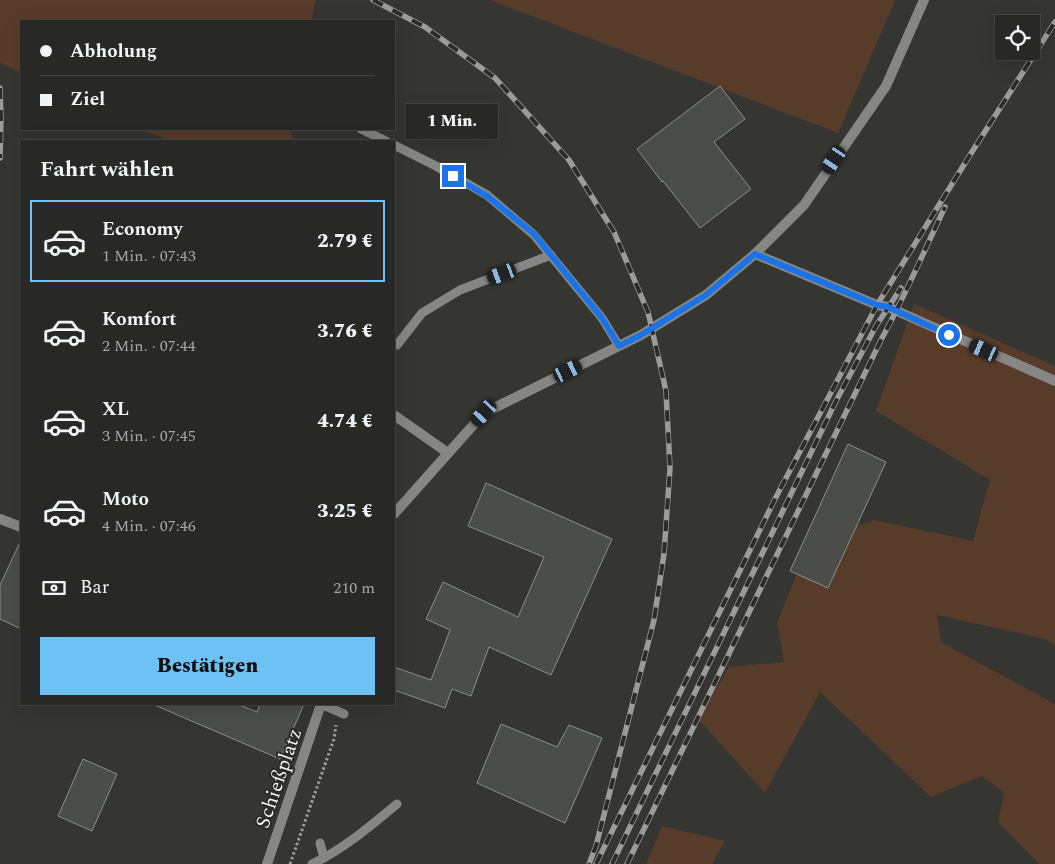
<!DOCTYPE html>
<html lang="de">
<meta charset="utf-8">
<style>
:root{--surface:#282826;--page:#30302e;--text:#f1f3f6;--muted:#a5a6a7;--line:#444443;--accent:#6dc2f3}
body{margin:0;font-family:Spectral,serif;background:var(--page);color:var(--text);height:100vh;display:flex;flex-direction:column;font-size:19px;white-space:nowrap}
*{box-sizing:border-box;margin:0}
p{font-size:16px;color:var(--muted)}
.icon{flex:none;width:28px;height:28px;fill:none;stroke:currentColor;stroke-width:2;stroke-linecap:round;stroke-linejoin:round}
.map{position:relative;flex:1;overflow:hidden}
.details{position:absolute;left:20px;top:140px;width:375px;height:565px;display:flex;flex-direction:column;background:var(--surface);border-radius:0px;box-shadow:0 5px 20px #0002,0 0 0 1px var(--line)}
.details>*{flex:none}
.banner{position:absolute;left:20px;top:20px;width:375px;height:110px;border-radius:0px;box-shadow:0 5px 20px #0002,0 0 0 1px var(--line);display:grid;align-content:center;height:110px;padding:0 20px;background:var(--surface)}
.tools{position:absolute;left:995px;top:15px;display:grid;gap:10px}
.tools a{display:grid;place-items:center;width:45px;height:45px;border-radius:0px;background:var(--surface);box-shadow:0 5px 20px #0002,0 0 0 1px var(--line);font-size:25px}
.end{position:absolute;width:22px;height:22px;margin:-11px;border:6px solid #1a73e8;background:#fff;box-shadow:0 0 0 2px #fff}
.from{border-radius:50%}
.bubble{position:absolute;height:35px;border-radius:0px;background:var(--surface);box-shadow:0 5px 20px #0002,0 0 0 1px var(--line);font-size:16px;font-weight:800;line-height:35px;text-align:center}
.car{position:absolute;width:15px;height:30px;margin:-15px -8px;border-radius:6px;box-shadow:0 0 4px 1px #0007;background:linear-gradient(#222 24%,#8ab4d8 0 40%,#222 0 76%,#8ab4d8 0 86%,#222 0)}
.banner b{display:flex;align-items:center;gap:18px;height:48px;font-size:19px}
.banner b+b{border-top:1px solid var(--line)}
.banner i{width:12px;height:12px;background:var(--text)}
ul{padding:0;list-style:none}
li{display:flex;align-items:center;gap:15px;height:82px;margin:0 10px 8px;padding:0 10px;border:2px solid transparent;border-radius:0px}
li div{flex:1}
li b{display:block;font-size:19px}
li em{font-style:normal;font-weight:800}
li.on{border-color:var(--accent)}
li>.icon{width:45px;height:45px;stroke-width:1.5}
h2{padding:0 20px;font-size:22px;line-height:60px}
.pay{display:flex;align-items:center;gap:12px;height:55px;padding:0 20px;font-size:19px}
.pay p{margin-inline-start:auto}
.primary-button{display:flex;gap:10px;margin-top:auto;padding:10px 20px}
.primary-button a{flex:1;height:58px;border-radius:0px;background:var(--accent);color:#111;font-size:20px;font-weight:800;line-height:58px;text-align:center}
.map>svg:first-child{display:block}
.green{fill:#573c29}
.building{fill:#4b4d49;stroke:#8d8f8c}
.lines{fill:none;stroke-linecap:round;stroke-linejoin:round}
.path{stroke:#9c9c9a;stroke-width:3;stroke-dasharray:2.5 2.5;stroke-linecap:butt}
.lane{stroke:#868684;stroke-width:9}
.street{stroke:#868684;stroke-width:10}
.rail-casing{stroke:#9b9b99;stroke-width:5.5}
.rail{stroke:#2b2b28;stroke-width:4;stroke-dasharray:11;stroke-linecap:butt}
.route{stroke:#1a73e8;stroke-width:6}
.labels{text-anchor:middle;stroke-width:4;stroke-linejoin:round;paint-order:stroke}
.street-label{font-size:20px;fill:#f4f4f2;stroke:#2b2b28}
</style>
<div class="map">
<svg width="1055" height="864" viewBox="0 0 1055 864">
<rect width="100%" height="100%" fill="#353532"/>
<g class="green">
<polygon points="0,0 316,0 311,21 21,21 21,73 0,63"/>
<polygon points="490,0 895,0 838,133"/>
<polygon points="142,129 291,129 293,141 169,141"/>
<polygon points="914,304 1055,366 1055,645 1046,639 937,615 941,642 1055,704 1055,864 1039,864 998,822 1004,792 981,776 931,797 820,692 765,793 698,719 729,667 784,662 777,623 809,543 874,520 973,541 990,480 876,411"/>
<polygon points="662,826 725,841 712,864 646,864"/>
</g>
<g class="building">
<polygon points="720,86 745,119 714,142 751,189 700,228 663,181 662,182 637,149"/>
<polygon points="848,444 886,462 828,588 790,571"/>
<polygon points="486,483 612,539 551,675 489,647 471,696 452,689 445,708 394,690 394,667 431,680 450,630 426,619 443,582 518,617 544,557 468,526"/>
<polygon points="21,540 21,629 0,619 0,585"/>
<polygon points="152,704 237,704 257,712 260,704 304,704 280,759"/>
<polygon points="501,724 557,747 569,725 602,738 565,823 477,783"/>
<polygon points="83,759 117,774 92,831 58,816"/>
</g>
<g class="lines">
<polyline class="path" points="290,864 334,739 336,725"/>
<g class="lane">
<polyline points="361,129 386,141"/>
<polyline points="394,145 436,166 487,195 534,235 602,318 619,346"/>
<polyline points="397,345 422,313 460,290 551,255"/>
<polyline points="321,704 344,714"/>
<polyline points="320,843 324,858"/>
<path d="M312,864C344,849 370,826 397,804"/>
</g>
<g class="street">
<polyline points="755,254 877,305 888,307 1055,381"/>
<polyline points="394,415 448,453"/>
<polyline points="394,514 484,413 641,335 706,295 755,254 804,205 886,86 924,0"/>
<polyline points="0,519 21,527"/>
<polyline points="267,864 321,704"/>
</g>
<defs>
<g id="rail">
<polyline points="373,0 425,27 495,78 569,160 614,232 648,312 666,391 670,468 664,554 654,620 596,846 589,864"/>
<polyline points="0,88 1,118 0,158"/>
<polyline points="596,864 776,497 877,305 970,155 1055,22"/>
<polyline points="612,864 836,401 876,326 901,288"/>
<path d="M627,864L882,338C905,296 924,251 945,207"/>
</g>
</defs>
<use href="#rail" class="rail-casing"/>
<use href="#rail" class="rail"/>
</g>
<g class="lines">
<polyline class="route" points="453,176 487,196 534,234 602,318 619,346 641,335 706,295 755,254 877,305 888,307 949,335"/>
</g>
<g class="labels">
<g class="street-label">
<text transform="translate(278 778) rotate(-71)" y="7">Schießplatz</text>
</g>
</g>
</svg>
<div class="tools">
<a><svg class="icon" aria-label="locate" viewBox="0 0 24 24"><circle cx="12" cy="12" r="6"/><path d="M12 2v4M12 18v4M2 12h4M18 12h4"/></svg></a>
</div>
<i class="end from" style="left:949px;top:335px"></i>
<i class="end" style="left:453px;top:176px"></i>
<div class="bubble" style="left:406px;top:104px;width:92px">1 Min.</div>
<i class="car" style="left:834px;top:160px;rotate:214deg"></i>
<i class="car" style="left:502px;top:274px;rotate:249deg"></i>
<i class="car" style="left:984px;top:350px;rotate:294deg"></i>
<i class="car" style="left:568px;top:371px;rotate:64deg"></i>
<i class="car" style="left:484px;top:413px;rotate:222deg"></i>
<div class="banner">
<b><i class="from"></i>Abholung</b>
<b><i></i>Ziel</b>
</div>
<section class="details">
<h2>Fahrt wählen</h2>
<ul>
<li class="on"><svg class="icon" aria-label="car" viewBox="0 0 24 24"><path d="M5 17H2v-5l4-1 3-4h7l3 4 3 1v5h-3M9 17h6M6 11h13"/><circle cx="7" cy="17" r="2"/><circle cx="17" cy="17" r="2"/></svg><div><b>Economy</b><p>1 Min. · 07:43</p></div><em>2.79 €</em></li>
<li><svg class="icon" aria-label="car" viewBox="0 0 24 24"><path d="M5 17H2v-5l4-1 3-4h7l3 4 3 1v5h-3M9 17h6M6 11h13"/><circle cx="7" cy="17" r="2"/><circle cx="17" cy="17" r="2"/></svg><div><b>Komfort</b><p>2 Min. · 07:44</p></div><em>3.76 €</em></li>
<li><svg class="icon" aria-label="car" viewBox="0 0 24 24"><path d="M5 17H2v-5l4-1 3-4h7l3 4 3 1v5h-3M9 17h6M6 11h13"/><circle cx="7" cy="17" r="2"/><circle cx="17" cy="17" r="2"/></svg><div><b>XL</b><p>3 Min. · 07:45</p></div><em>4.74 €</em></li>
<li><svg class="icon" aria-label="car" viewBox="0 0 24 24"><path d="M5 17H2v-5l4-1 3-4h7l3 4 3 1v5h-3M9 17h6M6 11h13"/><circle cx="7" cy="17" r="2"/><circle cx="17" cy="17" r="2"/></svg><div><b>Moto</b><p>4 Min. · 07:46</p></div><em>3.25 €</em></li>
</ul>
<div class="pay"><svg class="icon" aria-label="cash" viewBox="0 0 24 24"><path d="M3 7h18v10H3z"/><circle cx="12" cy="12" r="2"/></svg>Bar<p>210 m</p></div>
<div class="primary-button"><a>Bestätigen</a></div>
</section>
</div>
